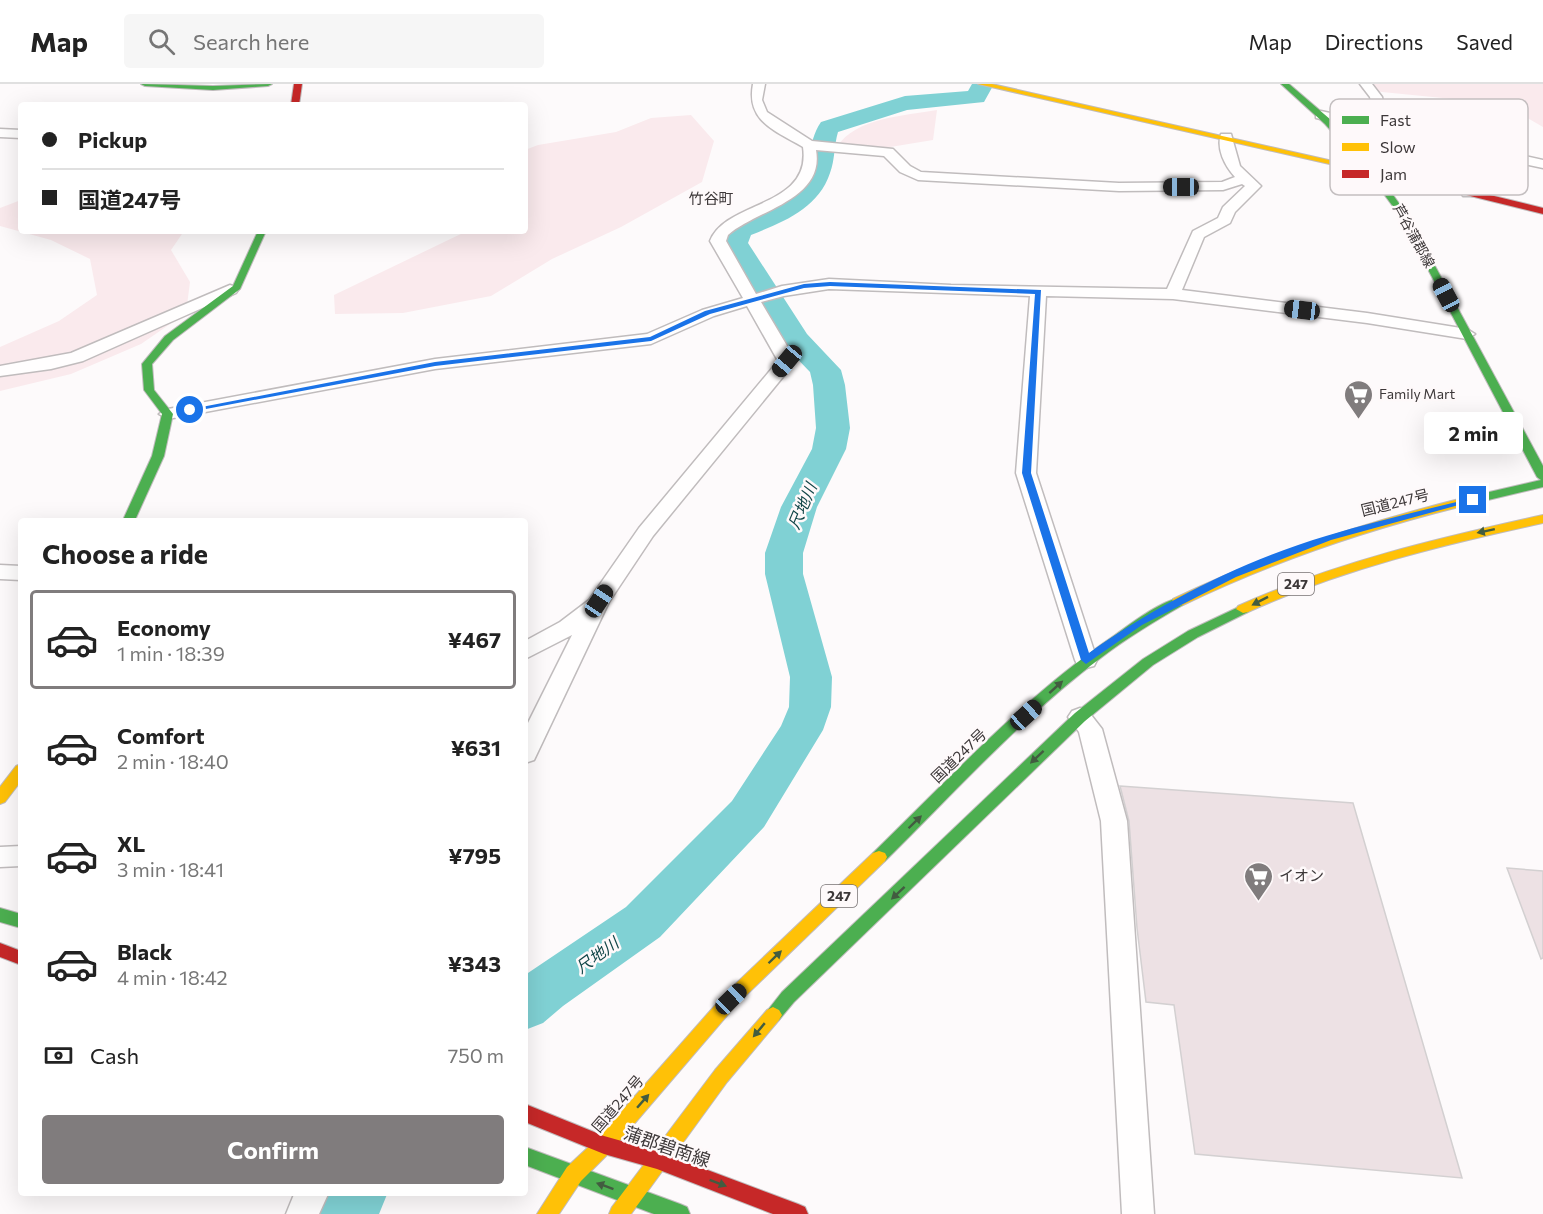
<!DOCTYPE html>
<meta charset="utf-8">
<style>
:root{--surface:#fff;--page:#f6f6f6;--text:#222;--muted:#767676;--line:#e0e0e0;--accent:#807c7d}
body{margin:0;font-family:Commissioner,"Noto Sans JP",sans-serif;background:var(--page);color:var(--text);height:100vh;display:flex;flex-direction:column;font-size:22px;white-space:nowrap}
*{box-sizing:border-box;margin:0}
p{font-size:20px;color:var(--muted)}
.icon{flex:none;width:33px;height:33px;fill:none;stroke:currentColor;stroke-width:2;stroke-linecap:round;stroke-linejoin:round}
.map{position:relative;flex:1;overflow:hidden}
.side{position:absolute;left:18px;top:434px;width:510px;height:678px;display:flex;flex-direction:column;background:var(--surface);border-radius:6px;box-shadow:0 6px 24px #0002}
.side>*{flex:none}
.guide{position:absolute;left:18px;top:18px;width:510px;height:132px;border-radius:6px;box-shadow:0 6px 24px #0002;display:grid;align-content:center;height:132px;padding:0 24px;background:var(--surface)}
.end{position:absolute;width:27px;height:27px;margin:-14px;border:8px solid #1a73e8;background:#fff;box-shadow:0 0 0 3px #fff}
.from{border-radius:50%}
.bubble{position:absolute;height:42px;border-radius:6px;background:var(--surface);box-shadow:0 6px 24px #0002;font-size:20px;font-weight:700;line-height:42px;text-align:center}
.car{position:absolute;width:18px;height:36px;margin:-18px -9px;border-radius:8px;box-shadow:0 0 4px 2px #0007;background:linear-gradient(#222 24%,#8ab4d8 0 40%,#222 0 76%,#8ab4d8 0 86%,#222 0)}
.guide b{display:flex;align-items:center;gap:21px;height:57px;font-size:22px}
.guide b+b{border-top:2px solid var(--line)}
.guide i{width:15px;height:15px;background:var(--text)}
ul{padding:0;list-style:none}
li{display:flex;align-items:center;gap:18px;height:99px;margin:0 12px 9px;padding:0 12px;border:3px solid transparent;border-radius:6px}
li div{flex:1}
li b{display:block;font-size:22px}
li em{font-style:normal;font-weight:700}
li.current{border-color:var(--accent)}
li>.icon{width:54px;height:54px;stroke-width:1.5}
h2{padding:0 24px;font-size:27px;line-height:72px}
.pay{display:flex;align-items:center;gap:15px;height:66px;padding:0 24px;font-size:22px}
.pay p{margin-inline-start:auto}
.cta{display:flex;gap:12px;margin-top:auto;padding:12px 24px}
.cta a{flex:1;height:69px;border-radius:6px;background:var(--accent);color:#fff;font-size:24px;font-weight:700;line-height:69px;text-align:center}
header{display:flex;align-items:center;gap:36px;box-sizing:border-box;height:84px;padding:0 30px;background:var(--surface);border-bottom:2px solid var(--line)}
header strong{font-size:28px}
nav{display:flex;gap:33px;margin-inline-start:auto;font-size:21px}
.search{width:420px;height:54px;background:var(--page);display:flex;align-items:center;gap:15px;box-sizing:border-box;padding:0 21px;border-radius:6px;color:var(--muted);font-size:22px}
.map>svg:first-child{display:block}
.green{fill:#faeaed}
.lines{fill:none;stroke-linecap:round;stroke-linejoin:round}
.river{fill:#80d1d4;fill-rule:evenodd}
.building{fill:#ede1e4;stroke:#d3d0d1;stroke-width:1.5}
.street-casing{stroke:#c0bcbd;stroke-width:3}
.fast-casing{stroke:#c0bcbd;stroke-width:2}
.slow-casing{stroke:#c0bcbd;stroke-width:2}
.jam-casing{stroke:#c0bcbd;stroke-width:2}
.street{fill:#fffefe;fill-rule:evenodd}
.fast{fill:#4caf50;fill-rule:evenodd}
.slow{fill:#ffc107;fill-rule:evenodd}
.jam{fill:#c62828;fill-rule:evenodd}
.oneway{fill:#425c40}
.route{fill:#1a73e8}
.labels{text-anchor:middle;stroke-width:5;stroke-linejoin:round;paint-order:stroke}
.far-street-label{font-size:14px;fill:#3d3839;stroke:#fef9fa}
.far-poi-label{font-size:14px;fill:#3d3839;stroke:#fef9fa;text-anchor:start}
.shield{fill:#fef9fa;stroke:#777273;stroke-width:1.5}
.shield-label{font-size:14px;font-weight:bold;fill:#3d3839}
.far-quarter-label{font-size:15px;fill:#3d3839;stroke:#fef9fa}
.street-label{font-size:15px;fill:#3d3839;stroke:#fef9fa}
.poi-label{font-size:15px;fill:#3d3839;stroke:#fef9fa;text-anchor:start}
.water-label{font-size:16px;font-style:italic;fill:#124648;stroke:#fef9fa}
.near-street-label{font-size:18px;fill:#3d3839;stroke:#fef9fa}
.key{fill:#fef9fa;stroke:#c4bfc0;stroke-width:1.5}
.key-label{font-size:16px;fill:#3d3839}
</style>
<header>
<strong>Map</strong>
<div class="search"><svg class="icon" aria-label="search" viewBox="0 0 24 24"><circle cx="10" cy="10" r="6"/><path d="M15 15l6 6"/></svg>Search here</div>
<nav><a>Map</a><a>Directions</a><a>Saved</a></nav>
</header>
<div class="map">
<svg width="1543" height="1130" viewBox="0 0 1543 1130">
<rect width="100%" height="100%" fill="#fdfafb"/>
<g class="green">
<polygon points="1360,0 1543,0 1543,43 1503,20 1362,6"/>
<path d="M937,26L933,56L878,65L837,63C856,33 905,32 937,26Z"/>
<polygon points="691,31 714,57 702,98 621,143 552,175 491,212 403,229 335,230 334,211 467,147 525,147 525,66 538,61 616,48 651,34"/>
<polygon points="21,116 21,147 184,147 171,166 190,198 186,229 141,260 71,290 0,307 0,263 59,237 97,211 90,175 51,156 0,142 0,124"/>
</g>
<g class="lines">
<g class="river">
<path d="M972,0H994L984,18L907,26L838,48C834,61 835,76 830,89C818,125 783,138 751,151L748,159L807,250L841,286L845,301L850,344L846,365L817,423L803,469V490L832,593L831,623L823,646L764,743L660,853L563,922L543,939L525,946V891L626,823L732,717L781,642L789,623L790,593L765,490V469L781,423L812,365L816,344L813,301L810,288L785,262L720,159C723,154 724,146 728,142C740,129 777,126 794,107C813,87 806,59 821,38L905,12L968,7Z"/>
<polygon points="388,1108 379,1130 317,1130 327,1108"/>
</g>
</g>
<g class="building">
<polygon points="1120,702 1353,719 1462,1094 1195,1070 1174,921 1146,918 1137,844 1129,737"/>
<polygon points="1507,784 1543,787 1543,874 1541,875"/>
</g>
<g class="lines">
<defs>
<g id="street">
<path d="M753,0H765L762,16L767,28L812,57L893,65L910,82L921,88L1119,99L1222,98L1235,93C1225,82 1216,65 1221,50H1231L1240,82L1261,102L1235,128L1230,139L1204,153L1182,206L1367,229L1467,245L1475,250L1467,255L1367,239L1173,215L1046,212L1036,389L1097,576L1094,582L1086,584L1078,582L1075,576L1016,389L1030,212L829,205L784,212L761,218L796,277L653,452L609,518L534,676L525,679V645L572,551L525,575V557L560,538L589,516L639,444L778,277L747,222L714,232L651,260L435,285L168,335L159,330L168,325L435,275L647,250L702,226L743,214L710,157C726,116 812,124 803,63C774,46 746,37 753,0ZM816,66L884,72L900,88L918,96L1119,107L1223,106L1242,100L1245,102L1223,123L1218,134L1193,147L1167,205L951,201L829,195L782,202L756,210L726,157L728,151C756,126 825,116 816,66Z"/>
<polygon points="1360,0 1372,0 1382,13 1389,42 1543,76 1543,84 1496,74 1473,112 1463,112 1461,109 1484,71 1316,34 1316,28 1321,27 1376,39 1370,13"/>
<polygon points="0,45 21,46 21,54 0,53"/>
<polygon points="230,201 236,203 238,206 236,209 83,277 51,285 0,292 0,282 71,269"/>
<polygon points="0,481 21,482 21,496 0,495"/>
<polygon points="1080,624 1088,627 1102,645 1127,737 1154,1130 1122,1130 1101,737 1079,648 1068,633 1072,627"/>
<polygon points="21,762 21,782 0,783 0,763"/>
<polygon points="295,1108 329,1108 319,1130 286,1130"/>
</g>
<g id="fast">
<polygon points="141,0 213,2 272,0 268,2 213,6 145,2"/>
<polygon points="1281,0 1289,0 1331,36 1373,83 1408,132 1543,382 1543,403 1463,422 1457,418 1459,415 1541,396 1537,393 1400,132 1367,87 1325,40"/>
<polygon points="258,147 266,147 240,205 173,256 152,280 154,306 173,330 164,372 135,436 123,436 152,372 162,330 144,306 142,280 165,252 233,202"/>
<path d="M1178,514L1184,518L1183,521C1155,537 1127,554 1102,573C1022,633 955,708 885,777L879,779L873,777L871,773L873,769C951,693 1025,612 1115,551C1132,539 1158,519 1178,514Z"/>
<polygon points="1243,521 1248,522 1250,525 1248,528 1198,553 1153,581 1085,637 794,918 779,936 773,939 767,936 764,931 782,908 1075,629 1143,575 1188,547"/>
<polygon points="0,824 21,830 21,844 0,838"/>
<polygon points="525,1063 680,1120 687,1123 690,1130 654,1130 525,1081"/>
</g>
<g id="slow">
<polygon points="978,0 992,0 1461,106 1457,109"/>
<path d="M1463,414L1467,415L1469,418L1467,421C1369,445 1274,477 1183,521L1178,522L1172,518L1173,515C1267,470 1363,439 1463,414Z"/>
<path d="M1543,431V439C1442,461 1343,485 1248,528L1243,529L1236,525L1238,522C1336,478 1439,454 1543,431Z"/>
<polygon points="21,680 21,697 5,718 0,720 0,703 16,682"/>
<polygon points="879,767 885,769 887,773 885,777 737,920 611,1067 581,1097 559,1130 537,1130 567,1083 597,1055 725,910 873,769"/>
<polygon points="773,923 779,926 782,931 779,936 727,998 631,1130 609,1130 612,1123 715,986 767,926"/>
</g>
<g id="jam">
<polygon points="294,0 302,0 299,21 291,21"/>
<polygon points="1457,103 1543,124 1543,130 1454,108 1454,104"/>
<polygon points="0,859 21,867 21,881 0,873"/>
<polygon points="525,1020 604,1052 657,1067 798,1120 805,1123 808,1130 773,1130 657,1085 604,1070 525,1038"/>
</g>
</defs>
<use href="#street" class="street-casing"/>
<use href="#fast" class="fast-casing"/>
<use href="#slow" class="slow-casing"/>
<use href="#jam" class="jam-casing"/>
<use href="#street" class="street"/>
<use href="#fast" class="fast"/>
<use href="#slow" class="slow"/>
<use href="#jam" class="jam"/>
</g>
<defs><path id="oneway-solid" d="M-6-.8H1V-3.2L6.5 0L1 3.2V.8H-6Z" transform="scale(1.5)"/></defs>
<g class="oneway">
<use href="#oneway-solid" transform="translate(1486 447) rotate(168)"/>
<use href="#oneway-solid" transform="translate(1260 517) rotate(153)"/>
<use href="#oneway-solid" transform="translate(1056 603) rotate(-42)"/>
<use href="#oneway-solid" transform="translate(1037 673) rotate(137)"/>
<use href="#oneway-solid" transform="translate(915 738) rotate(-44)"/>
<use href="#oneway-solid" transform="translate(898 809) rotate(137)"/>
<use href="#oneway-solid" transform="translate(775 873) rotate(-44)"/>
<use href="#oneway-solid" transform="translate(759 946) rotate(130)"/>
<use href="#oneway-solid" transform="translate(643 1017) rotate(-49)"/>
<use href="#oneway-solid" transform="translate(718 1099) rotate(21)"/>
<use href="#oneway-solid" transform="translate(605 1102) rotate(-160)"/>
</g>
<path class="route" d="M830,198L1041,206L1031,389L1089,569C1158,520 1245,476 1326,452C1375,437 1424,426 1473,414L1477,416L1331,456L1236,493L1142,541L1086,580L1081,576L1022,389L1035,210L830,202L804,204L710,230L651,257L435,282L190,328L186,326L435,278L650,253L705,227L804,200Z"/>
<defs>
<symbol id="supermarket-pin" viewBox="-11 -11 22 30"><path d="M0 17L-7.5 6A9.5 9.5 0 1 1 7.5 6Z" fill="#807c7d" stroke="#fef9fa"/><path d="M-6-5.5h2.5l.6 2H6L4.5 2H-2.5L-4.4-4H-6ZM-1.5 3.2a1.3 1.3 0 1 0 .1 0ZM3 3.2a1.3 1.3 0 1 0 .1 0Z" fill="#fff"/></symbol>
</defs>
<g fill-rule="evenodd">
<use href="#supermarket-pin" x="1342" y="294" width="33" height="45"/>
<use href="#supermarket-pin" x="1242" y="776" width="33" height="45"/>
</g>
<g class="labels">
<g class="far-street-label">
<text transform="translate(1414 152) rotate(61)" y="5">芦谷蒲郡線</text>
</g>
<g class="far-poi-label">
<text x="1379" y="315">Family Mart</text>
</g>
<g class="shield">
<rect x="1278" y="489" width="36" height="22" rx="4.5"/>
<rect x="821" y="801" width="36" height="22" rx="4.5"/>
</g>
<g class="shield-label">
<text x="1296" y="505">247</text>
<text x="839" y="817">247</text>
</g>
<g class="far-quarter-label">
<text x="711" y="120">竹谷町</text>
</g>
<g class="street-label">
<text transform="translate(1395 419) rotate(-14)" y="5">国道247号</text>
<text transform="translate(959 672) rotate(-44)" y="5">国道247号</text>
<text transform="translate(618 1020) rotate(-49)" y="5">国道247号</text>
</g>
<g class="poi-label">
<text x="1279" y="797">イオン</text>
</g>
<g class="water-label">
<text transform="translate(802 422) rotate(-67)" y="6">尺地川</text>
<text transform="translate(597 871) rotate(-36)" y="6">尺地川</text>
</g>
<g class="near-street-label">
<text transform="translate(667 1063) rotate(19)" y="6">蒲郡碧南線</text>
</g>
</g>
<rect x="1330" y="15" width="198" height="96" rx="9" class="key"/>
<rect x="1342" y="32" width="27" height="8" fill="#4caf50"/>
<rect x="1342" y="59" width="27" height="8" fill="#ffc107"/>
<rect x="1342" y="86" width="27" height="8" fill="#c62828"/>
<g class="key-label">
<text x="1380" y="42">Fast</text>
<text x="1380" y="69">Slow</text>
<text x="1380" y="96">Jam</text>
</g>
</svg>
<i class="end from" style="left:190px;top:326px"></i>
<i class="end" style="left:1473px;top:416px"></i>
<div class="bubble" style="left:1424px;top:328px;width:99px">2 min</div>
<i class="car" style="left:1181px;top:103px;rotate:270deg"></i>
<i class="car" style="left:1446px;top:211px;rotate:332deg"></i>
<i class="car" style="left:1302px;top:226px;rotate:277deg"></i>
<i class="car" style="left:787px;top:277px;rotate:220deg"></i>
<i class="car" style="left:599px;top:517px;rotate:34deg"></i>
<i class="car" style="left:1026px;top:631px;rotate:48deg"></i>
<i class="car" style="left:731px;top:915px;rotate:46deg"></i>
<div class="guide">
<b><i class="from"></i>Pickup</b>
<b><i></i>国道247号</b>
</div>
<section class="side">
<h2>Choose a ride</h2>
<ul>
<li class="current"><svg class="icon" aria-label="car" viewBox="0 0 24 24"><path d="M5 17H2v-5l4-1 3-4h7l3 4 3 1v5h-3M9 17h6M6 11h13"/><circle cx="7" cy="17" r="2"/><circle cx="17" cy="17" r="2"/></svg><div><b>Economy</b><p>1 min · 18:39</p></div><em>¥467</em></li>
<li><svg class="icon" aria-label="car" viewBox="0 0 24 24"><path d="M5 17H2v-5l4-1 3-4h7l3 4 3 1v5h-3M9 17h6M6 11h13"/><circle cx="7" cy="17" r="2"/><circle cx="17" cy="17" r="2"/></svg><div><b>Comfort</b><p>2 min · 18:40</p></div><em>¥631</em></li>
<li><svg class="icon" aria-label="car" viewBox="0 0 24 24"><path d="M5 17H2v-5l4-1 3-4h7l3 4 3 1v5h-3M9 17h6M6 11h13"/><circle cx="7" cy="17" r="2"/><circle cx="17" cy="17" r="2"/></svg><div><b>XL</b><p>3 min · 18:41</p></div><em>¥795</em></li>
<li><svg class="icon" aria-label="car" viewBox="0 0 24 24"><path d="M5 17H2v-5l4-1 3-4h7l3 4 3 1v5h-3M9 17h6M6 11h13"/><circle cx="7" cy="17" r="2"/><circle cx="17" cy="17" r="2"/></svg><div><b>Black</b><p>4 min · 18:42</p></div><em>¥343</em></li>
</ul>
<div class="pay"><svg class="icon" aria-label="cash" viewBox="0 0 24 24"><path d="M3 7h18v10H3z"/><circle cx="12" cy="12" r="2"/></svg>Cash<p>750 m</p></div>
<div class="cta"><a>Confirm</a></div>
</section>
</div>
